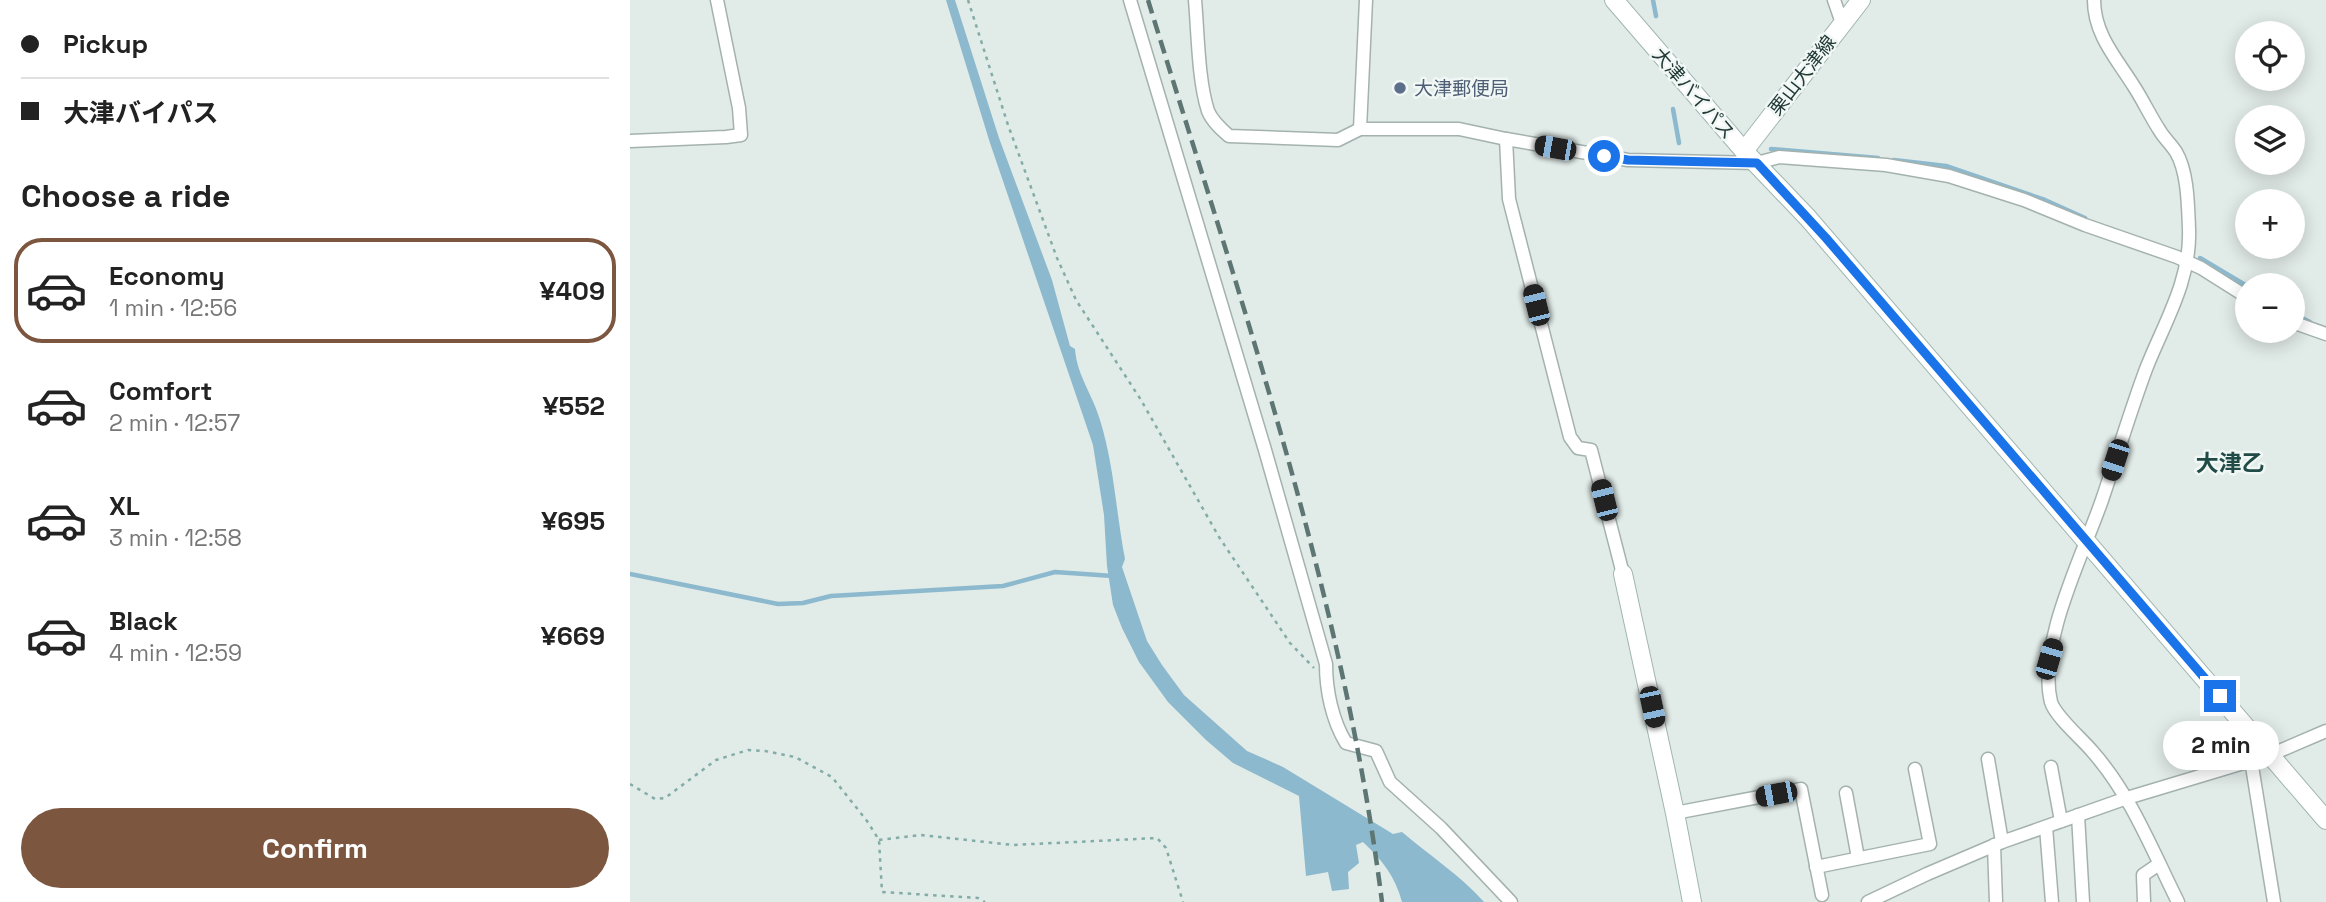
<!DOCTYPE html>
<meta charset="utf-8">
<style>
:root{--surface:#fff;--page:#f2f2f2;--text:#222;--muted:#767676;--line:#e0e0e0;--accent:#7c563e}
body{margin:0;font-family:"Space Grotesk","Noto Sans JP",sans-serif;background:var(--page);color:var(--text);height:100vh;display:flex;flex-direction:column;font-size:26px;white-space:nowrap}
*{box-sizing:border-box;margin:0}
p{font-size:23px;color:var(--muted)}
.icon{flex:none;width:38px;height:38px;fill:none;stroke:currentColor;stroke-width:2;stroke-linecap:round;stroke-linejoin:round}
.map{position:relative;flex:1;overflow:hidden}
.sheet{display:flex;flex-direction:column;background:var(--surface);width:630px}
.sheet>*{flex:none}
.hud{display:grid;align-content:center;height:154px;padding:0 21px;background:var(--surface)}
.fabs{position:absolute;left:1605px;top:21px;display:grid;gap:14px}
.fabs a{display:grid;place-items:center;width:70px;height:70px;border-radius:50%;background:var(--surface);box-shadow:0 4px 18px #0003;font-size:35px}
.end{position:absolute;width:32px;height:32px;margin:-16px;border:9px solid #1a73e8;background:#fff;box-shadow:0 0 0 4px #fff}
.from{border-radius:50%}
.bubble{position:absolute;height:49px;border-radius:24px;background:var(--surface);box-shadow:0 4px 18px #0003;font-size:23px;font-weight:600;line-height:49px;text-align:center}
.car{position:absolute;width:21px;height:42px;margin:-21px -10px;border-radius:9px;box-shadow:0 0 5px 2px #0007;background:linear-gradient(#222 24%,#8ab4d8 0 40%,#222 0 76%,#8ab4d8 0 86%,#222 0)}
.hud b{display:flex;align-items:center;gap:24px;height:66px;font-size:26px}
.hud b+b{border-top:2px solid var(--line)}
.hud i{width:18px;height:18px;background:var(--text)}
ul{padding:0;list-style:none}
li{display:flex;align-items:center;gap:21px;height:105px;margin:0 14px 10px;padding:0 7px;border:4px solid transparent;border-radius:28px}
li div{flex:1}
li b{display:block;font-size:26px}
li em{font-style:normal;font-weight:600}
li.selected{border-color:var(--accent)}
li>.icon{width:63px;height:63px;stroke-width:1.5}
h2{padding:0 21px;font-size:32px;line-height:84px}
.button{display:flex;gap:14px;margin-top:auto;padding:14px 21px}
.button a{flex:1;height:80px;border-radius:42px;background:var(--accent);color:#fff;font-size:28px;font-weight:600;line-height:80px;text-align:center}
main{display:flex;flex:1;min-height:0}
.map>svg:first-child{display:block}
.water{fill:#8cb9cd}
.lines{fill:none;stroke-linecap:round;stroke-linejoin:round}
.stream{stroke:#8cb9cd;stroke-width:4.5}
.street-casing{stroke:#a4b2af;stroke-width:15}
.secondary-casing{stroke:#a0b6b1;stroke-width:20}
.path{stroke:#83aca6;stroke-width:2.5;stroke-dasharray:3.5 5;stroke-linecap:butt}
.street{stroke:#fff;stroke-width:12}
.secondary{stroke:#fff;stroke-width:18}
.rail{stroke:#5d7673;stroke-width:4.5;stroke-dasharray:14 7;stroke-linecap:butt}
.route{stroke:#1a73e8;stroke-width:9}
.service-dot{fill:#5c6f8a;stroke:#f1f7f5;stroke-width:2.5}
.labels{text-anchor:middle;stroke-width:5;stroke-linejoin:round;paint-order:stroke}
.street-label{font-size:19px;fill:#223a37;stroke:#f1f7f5}
.service-label{font-size:19px;fill:#4e5e75;stroke:#f1f7f5;text-anchor:start}
.quarter-label{font-size:23px;font-weight:bold;fill:#204b47;stroke:#f1f7f5}
</style>
<main>
<section class="sheet">
<div class="hud">
<b><i class="from"></i>Pickup</b>
<b><i></i>大津バイパス</b>
</div>
<h2>Choose a ride</h2>
<ul>
<li class="selected"><svg class="icon" aria-label="car" viewBox="0 0 24 24"><path d="M5 17H2v-5l4-1 3-4h7l3 4 3 1v5h-3M9 17h6M6 11h13"/><circle cx="7" cy="17" r="2"/><circle cx="17" cy="17" r="2"/></svg><div><b>Economy</b><p>1 min · 12:56</p></div><em>¥409</em></li>
<li><svg class="icon" aria-label="car" viewBox="0 0 24 24"><path d="M5 17H2v-5l4-1 3-4h7l3 4 3 1v5h-3M9 17h6M6 11h13"/><circle cx="7" cy="17" r="2"/><circle cx="17" cy="17" r="2"/></svg><div><b>Comfort</b><p>2 min · 12:57</p></div><em>¥552</em></li>
<li><svg class="icon" aria-label="car" viewBox="0 0 24 24"><path d="M5 17H2v-5l4-1 3-4h7l3 4 3 1v5h-3M9 17h6M6 11h13"/><circle cx="7" cy="17" r="2"/><circle cx="17" cy="17" r="2"/></svg><div><b>XL</b><p>3 min · 12:58</p></div><em>¥695</em></li>
<li><svg class="icon" aria-label="car" viewBox="0 0 24 24"><path d="M5 17H2v-5l4-1 3-4h7l3 4 3 1v5h-3M9 17h6M6 11h13"/><circle cx="7" cy="17" r="2"/><circle cx="17" cy="17" r="2"/></svg><div><b>Black</b><p>4 min · 12:59</p></div><em>¥669</em></li>
</ul>
<div class="button"><a>Confirm</a></div>
</section>
<div class="map">
<svg width="1696" height="902" viewBox="0 0 1696 902">
<rect width="100%" height="100%" fill="#e1ebe8"/>
<path class="water" d="M316,0H325L369,138L422,280L440,346L445,349C447,376 463,395 470,420C484,465 486,512 495,559L492,567L517,641L532,665L554,695L617,751L653,767L763,834L772,832C800,856 830,875 854,902H772C765,876 752,860 733,842L726,845L729,863L718,872L719,889L702,891L698,872L676,876L669,796L603,763L576,740L538,702L509,662L492,628L483,605L477,566L474,515L463,445L360,143Z"/>
<g class="lines">
<g class="stream">
<polyline points="1023,0 1026,16"/>
<polyline points="1043,109 1049,143"/>
<polyline points="1141,149 1248,158"/>
<polyline points="1264,160 1316,166 1415,200 1455,218"/>
<polyline points="1570,258 1617,286"/>
<polyline points="1662,313 1680,322"/>
<polyline points="0,574 148,604 173,603 201,596 373,586 425,572 483,576"/>
</g>
<defs>
<g id="street">
<path d="M500,0L635,450L696,664C696,690 702,720 716,743L746,751L760,782L811,828L881,902"/>
<path d="M565,0C568,33 568,80 578,111C582,121 591,129 599,136L708,140L730,129H829L876,139L998,160L1127,163L1149,157L1256,165L1319,176L1394,200L1455,225L1547,257L1571,268L1617,297"/>
<polyline points="1204,0 1212,23"/>
<path d="M1464,0C1464,34 1486,58 1503,85C1513,100 1520,116 1530,131C1534,138 1541,144 1546,152C1558,172 1558,206 1559,229C1561,281 1534,323 1516,369C1500,412 1487,456 1472,500C1453,555 1407,644 1421,702C1425,716 1452,739 1462,751C1501,795 1522,850 1548,902"/>
<polyline points="730,129 736,0"/>
<polyline points="876,139 879,199 940,437 948,448 961,450 993,574"/>
<polyline points="0,141 96,137 111,135 109,108 87,0"/>
<polyline points="1662,322 1696,334"/>
<polyline points="1358,759 1372,842"/>
<polyline points="1621,760 1644,902"/>
<polyline points="1421,767 1431,821"/>
<polyline points="1216,793 1228,858"/>
<polyline points="1045,813 1171,789 1192,895"/>
<polyline points="1448,815 1453,902"/>
<polyline points="1416,827 1422,902"/>
<polyline points="1364,845 1366,902"/>
<polyline points="1186,867 1300,844 1285,769"/>
<polyline points="1238,902 1297,874 1372,842 1497,798 1640,755 1696,731"/>
<polyline points="1514,902 1513,875 1529,864"/>
</g>
<g id="secondary">
<polyline points="984,0 1114,151 1178,218 1696,820"/>
<polyline points="1114,151 1231,0"/>
<polyline points="993,574 1045,813 1062,902"/>
</g>
</defs>
<use href="#street" class="street-casing"/>
<use href="#secondary" class="secondary-casing"/>
<g class="path">
<polyline points="338,0 378,125 427,258 446,300 511,400 589,537 660,643 684,668"/>
<polyline points="0,784 25,799 35,798 86,760 118,750 135,751 165,757 202,777 237,821 249,840 252,892 348,898 355,902"/>
<polyline points="249,840 291,835 383,845 527,838 536,848 553,902"/>
</g>
<use href="#street" class="street"/>
<use href="#secondary" class="secondary"/>
<path class="rail" d="M518,0C609,297 713,593 752,902"/>
</g>
<g class="lines">
<polyline class="route" points="974,156 998,160 1127,163 1196,238 1590,696"/>
</g>
<circle class="service-dot" cx="770" cy="88" r="7"/>
<g class="labels">
<g class="street-label">
<text transform="translate(1172 75) rotate(-52)" y="7">栗山大津線</text>
<text transform="translate(1064 93) rotate(49)" y="7">大津バイパス</text>
</g>
<g class="service-label">
<text x="784" y="95">大津郵便局</text>
</g>
<g class="quarter-label">
<text x="1600" y="471">大津乙</text>
</g>
</g>
</svg>
<div class="fabs">
<a><svg class="icon" aria-label="locate" viewBox="0 0 24 24"><circle cx="12" cy="12" r="6"/><path d="M12 2v4M12 18v4M2 12h4M18 12h4"/></svg></a>
<a><svg class="icon" aria-label="layers" viewBox="0 0 24 24"><path d="M12 4l9 5-9 5-9-5zM3 14l9 5 9-5"/></svg></a>
<a>+</a>
<a>−</a>
</div>
<i class="end from" style="left:974px;top:156px"></i>
<i class="end" style="left:1590px;top:696px"></i>
<div class="bubble" style="left:1533px;top:721px;width:116px">2 min</div>
<i class="car" style="left:925px;top:148px;rotate:280deg"></i>
<i class="car" style="left:906px;top:305px;rotate:346deg"></i>
<i class="car" style="left:1485px;top:460px;rotate:198deg"></i>
<i class="car" style="left:974px;top:500px;rotate:346deg"></i>
<i class="car" style="left:1419px;top:659px;rotate:16deg"></i>
<i class="car" style="left:1022px;top:707px;rotate:168deg"></i>
<i class="car" style="left:1146px;top:794px;rotate:259deg"></i>
</div>
</main>
